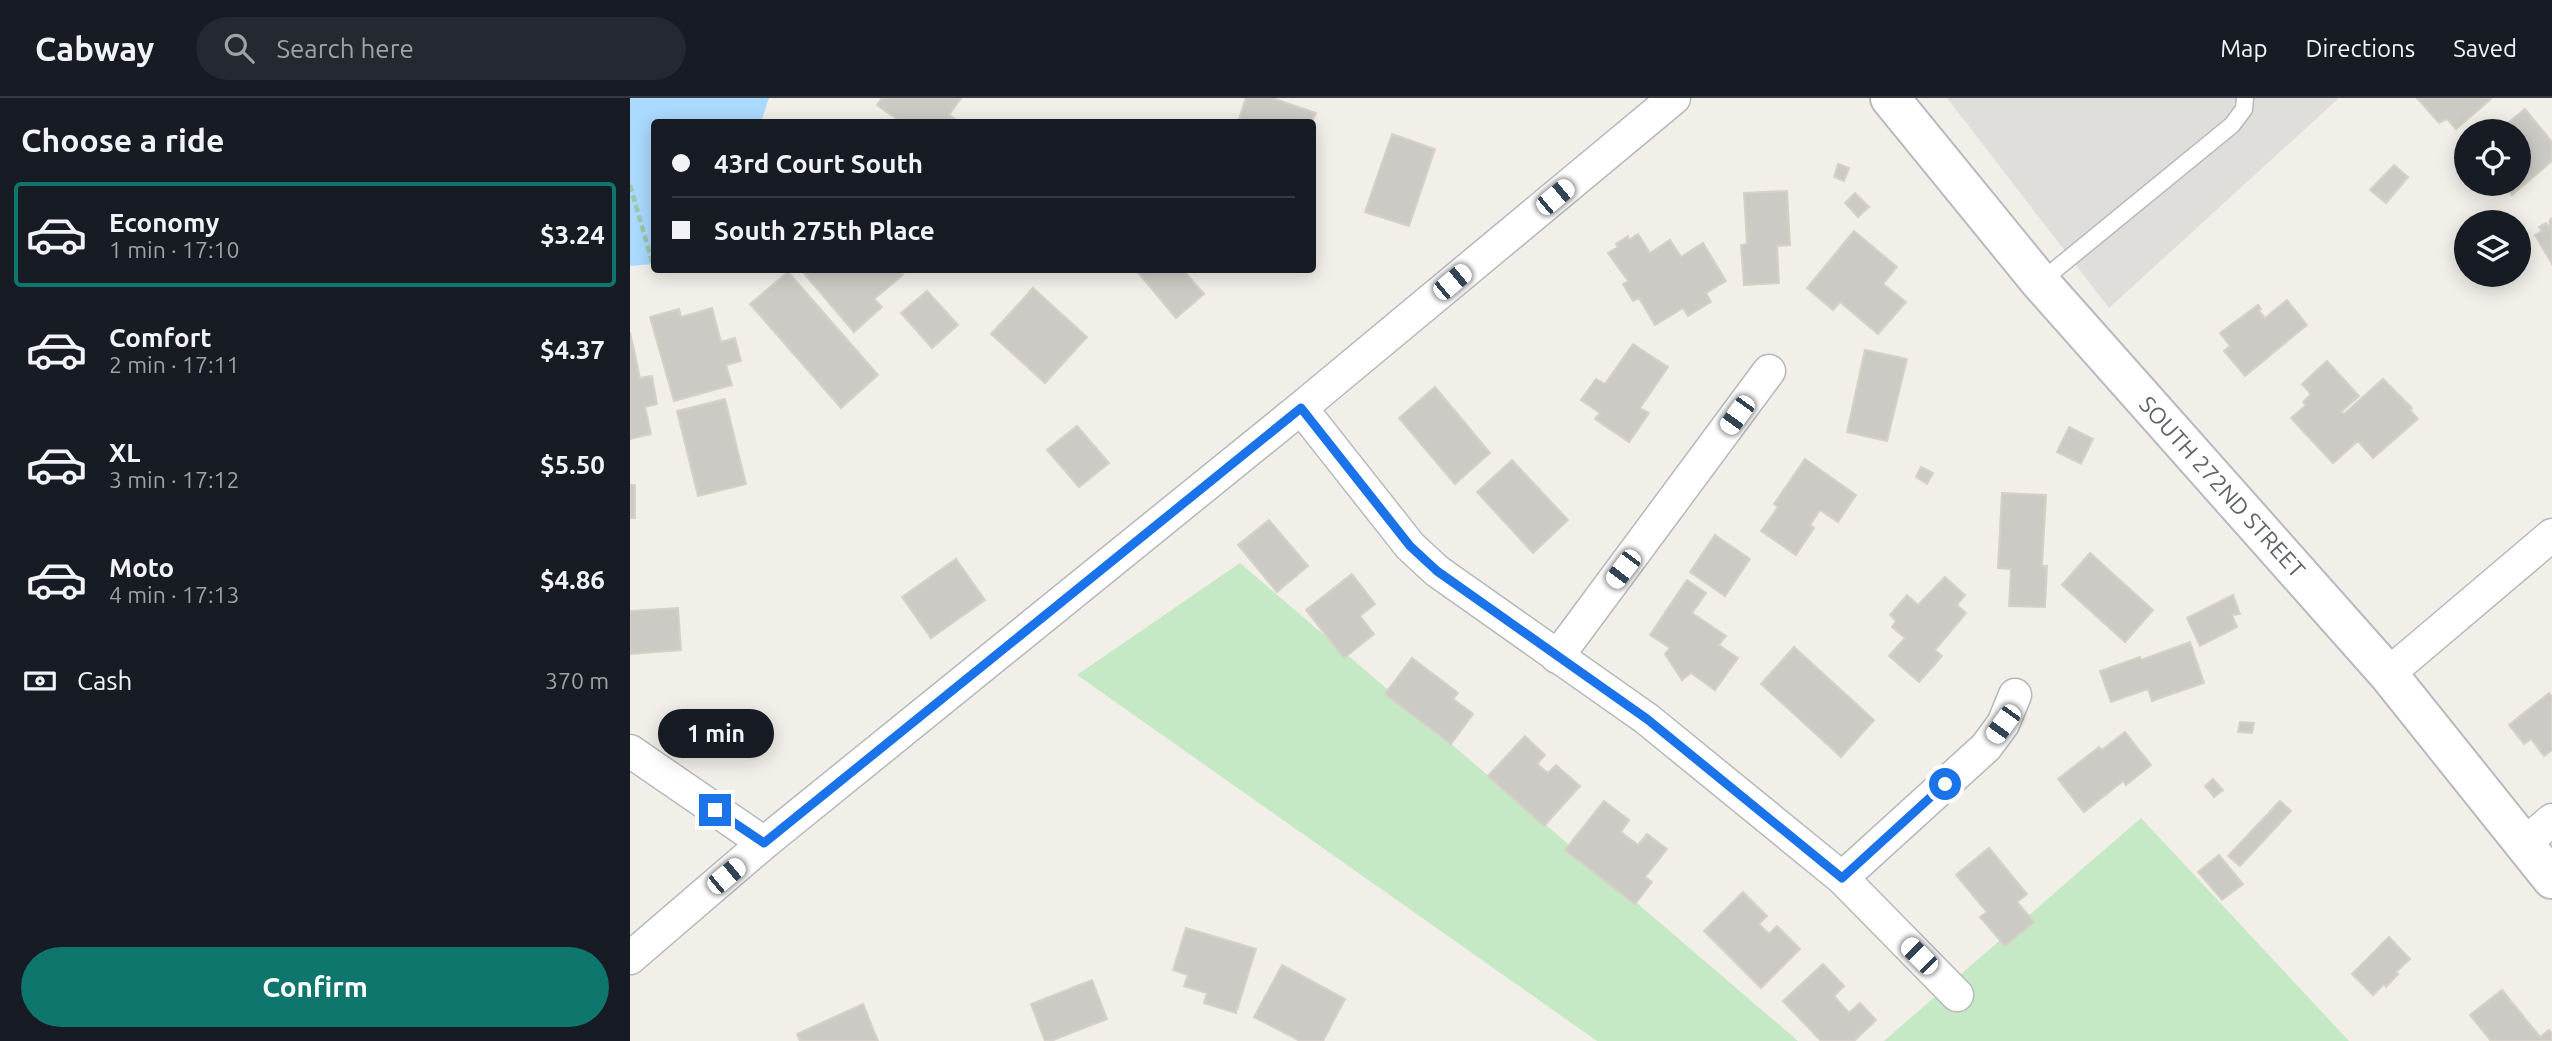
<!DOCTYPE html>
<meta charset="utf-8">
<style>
:root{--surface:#171b24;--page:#242831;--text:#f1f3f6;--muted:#9ea1a6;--line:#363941;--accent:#0f766e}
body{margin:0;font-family:Ubuntu,sans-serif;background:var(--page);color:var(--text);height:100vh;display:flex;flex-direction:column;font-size:26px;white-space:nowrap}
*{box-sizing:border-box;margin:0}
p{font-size:23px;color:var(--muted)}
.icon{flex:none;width:38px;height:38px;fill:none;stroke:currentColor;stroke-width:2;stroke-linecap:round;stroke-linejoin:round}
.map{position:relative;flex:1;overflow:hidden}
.drawer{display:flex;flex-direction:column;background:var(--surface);width:630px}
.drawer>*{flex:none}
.top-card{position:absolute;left:21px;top:21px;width:665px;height:154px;border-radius:7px;box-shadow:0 4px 18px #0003;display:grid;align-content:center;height:154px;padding:0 21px;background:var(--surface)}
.buttons{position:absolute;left:1824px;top:21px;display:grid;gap:14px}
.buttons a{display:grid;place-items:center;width:77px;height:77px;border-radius:50%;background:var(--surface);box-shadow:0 4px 18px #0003;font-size:35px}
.end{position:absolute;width:32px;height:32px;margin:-16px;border:9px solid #1a73e8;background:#fff;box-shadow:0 0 0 4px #fff}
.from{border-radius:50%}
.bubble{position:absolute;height:49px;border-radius:24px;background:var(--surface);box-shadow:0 4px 18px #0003;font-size:23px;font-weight:600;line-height:49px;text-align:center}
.car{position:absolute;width:21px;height:42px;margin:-21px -10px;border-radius:9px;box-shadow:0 0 5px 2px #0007;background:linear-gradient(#fff 24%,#345 0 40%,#fff 0 76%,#345 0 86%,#fff 0)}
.top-card b{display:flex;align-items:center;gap:24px;height:66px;font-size:26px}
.top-card b+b{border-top:2px solid var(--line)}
.top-card i{width:18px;height:18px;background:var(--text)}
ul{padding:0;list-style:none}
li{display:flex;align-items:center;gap:21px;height:105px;margin:0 14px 10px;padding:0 7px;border:4px solid transparent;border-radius:7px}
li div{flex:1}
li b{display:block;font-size:26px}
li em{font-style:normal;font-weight:600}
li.active{border-color:var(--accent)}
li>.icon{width:63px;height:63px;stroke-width:1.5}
h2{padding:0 21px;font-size:32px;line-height:84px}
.pay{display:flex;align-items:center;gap:18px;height:77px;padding:0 21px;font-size:26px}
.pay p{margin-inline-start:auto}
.button{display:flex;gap:14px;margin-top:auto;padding:14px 21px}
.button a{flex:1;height:80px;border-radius:42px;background:var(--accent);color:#fff;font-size:28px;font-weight:600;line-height:80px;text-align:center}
header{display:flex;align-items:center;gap:42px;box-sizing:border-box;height:98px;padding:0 35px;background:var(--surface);border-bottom:2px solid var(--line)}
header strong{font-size:33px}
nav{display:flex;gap:38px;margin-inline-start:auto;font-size:24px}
.search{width:490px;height:63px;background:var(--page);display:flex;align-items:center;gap:18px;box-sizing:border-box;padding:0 24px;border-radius:38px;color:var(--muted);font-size:26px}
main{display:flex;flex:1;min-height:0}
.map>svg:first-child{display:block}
.industrial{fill:#e0deda}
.green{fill:#c5e8c5}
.water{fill:#aadaff}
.building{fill:#cccac5;stroke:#d6d1c6;stroke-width:2}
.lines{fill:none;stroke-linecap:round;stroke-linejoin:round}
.service-casing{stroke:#b5b8bc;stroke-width:19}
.minor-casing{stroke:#b5b8bc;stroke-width:35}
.secondary-casing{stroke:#b6babf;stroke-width:42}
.path{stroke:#9cc7a9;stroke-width:4.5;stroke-dasharray:7 3.5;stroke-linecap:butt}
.service{stroke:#fff;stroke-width:16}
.minor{stroke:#fff;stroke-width:32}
.secondary{stroke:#fff;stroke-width:38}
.route{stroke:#1a73e8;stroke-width:9}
.labels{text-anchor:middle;stroke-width:5;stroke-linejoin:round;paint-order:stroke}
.street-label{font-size:23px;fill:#5f6368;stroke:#fff}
</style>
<header>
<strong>Cabway</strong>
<div class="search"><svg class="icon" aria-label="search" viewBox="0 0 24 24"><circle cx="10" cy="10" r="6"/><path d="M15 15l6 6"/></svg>Search here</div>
<nav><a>Map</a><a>Directions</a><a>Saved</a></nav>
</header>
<main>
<section class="drawer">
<h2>Choose a ride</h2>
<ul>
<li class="active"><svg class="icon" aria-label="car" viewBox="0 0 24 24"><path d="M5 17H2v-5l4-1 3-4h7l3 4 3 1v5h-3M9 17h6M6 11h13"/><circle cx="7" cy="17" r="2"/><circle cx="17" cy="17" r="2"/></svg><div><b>Economy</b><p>1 min · 17:10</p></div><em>$3.24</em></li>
<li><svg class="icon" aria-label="car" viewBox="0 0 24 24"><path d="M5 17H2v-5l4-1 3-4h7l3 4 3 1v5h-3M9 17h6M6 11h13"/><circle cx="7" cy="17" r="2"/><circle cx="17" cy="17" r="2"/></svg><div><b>Comfort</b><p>2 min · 17:11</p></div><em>$4.37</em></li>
<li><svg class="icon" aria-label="car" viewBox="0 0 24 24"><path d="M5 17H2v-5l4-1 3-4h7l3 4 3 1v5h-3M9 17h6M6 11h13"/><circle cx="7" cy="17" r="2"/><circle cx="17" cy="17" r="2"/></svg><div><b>XL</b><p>3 min · 17:12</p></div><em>$5.50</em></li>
<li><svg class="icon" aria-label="car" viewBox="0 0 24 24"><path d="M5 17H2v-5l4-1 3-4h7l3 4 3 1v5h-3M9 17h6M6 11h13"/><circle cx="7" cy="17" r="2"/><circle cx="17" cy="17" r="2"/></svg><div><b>Moto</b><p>4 min · 17:13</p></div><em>$4.86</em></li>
</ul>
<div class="pay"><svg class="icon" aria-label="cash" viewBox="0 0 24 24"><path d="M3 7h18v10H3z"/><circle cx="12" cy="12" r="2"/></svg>Cash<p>370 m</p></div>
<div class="button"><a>Confirm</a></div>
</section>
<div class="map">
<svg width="1922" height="943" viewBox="0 0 1922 943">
<rect width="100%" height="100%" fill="#f1efe8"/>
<polygon class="industrial" points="1317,0 1709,0 1479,210"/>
<g class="green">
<polygon points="610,465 1168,943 967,943 447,577"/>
<polygon points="1511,720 1719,943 1254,943"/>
</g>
<polygon class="water" points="0,0 139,0 131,24 24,24 24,166 0,168"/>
<g class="building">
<polygon points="252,0 331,0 319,17 330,24 271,24 247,7"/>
<polygon points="616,0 642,0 686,15 682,24 608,24"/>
<polygon points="1787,0 1860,0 1861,1 1826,31 1817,21 1809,25"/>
<polygon points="1895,11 1922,44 1922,63 1882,97 1873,86 1888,86 1888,33 1868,33"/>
<polygon points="762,36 805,51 779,128 735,114"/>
<polygon points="1208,66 1219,70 1214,83 1204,79"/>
<polygon points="1764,67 1778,79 1756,105 1740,92"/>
<polygon points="1157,93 1160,147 1147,148 1149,185 1114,187 1111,147 1117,146 1114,95"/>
<polygon points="1225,95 1239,109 1228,119 1215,105"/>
<polygon points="1922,120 1922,166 1905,137 1912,133 1909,129 1916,125 1919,130 1920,122"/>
<polygon points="1224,133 1267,169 1253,186 1276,204 1248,236 1210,204 1203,212 1177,190"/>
<polygon points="1008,136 1020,155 1040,142 1051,159 1073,145 1096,183 1076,195 1081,204 1058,218 1053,210 1025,227 1009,200 1003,203 993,186 998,183 978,155 988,149 986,146 998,138 999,142"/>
<polygon points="171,172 268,172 273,177 244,201 252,209 224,234"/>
<polygon points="506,172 553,172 574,196 546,220"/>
<polygon points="158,174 248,277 211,310 120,206"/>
<polygon points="403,190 457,239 415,285 361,236"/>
<polygon points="297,193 328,227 302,250 271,215"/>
<polygon points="1657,202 1677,227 1615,278 1594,253 1600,248 1590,235 1628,207 1631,211 1629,213 1635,220"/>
<polygon points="82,210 91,244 105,240 111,263 96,267 102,287 44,303 20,219 49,211 51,219"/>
<polygon points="0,234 10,280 22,278 27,306 15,309 21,336 0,341"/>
<polygon points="1003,246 1038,269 1010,310 1019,315 999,344 965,321 970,315 951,302 966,281 975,286"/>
<polygon points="1235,252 1277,261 1257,343 1217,334"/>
<polygon points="1697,263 1729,298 1711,314 1714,316 1753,281 1782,310 1780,312 1788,321 1743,360 1728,343 1703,365 1661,320 1676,307 1673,304 1681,296 1672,286"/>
<polygon points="805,289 860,355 825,386 769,320"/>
<polygon points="95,301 116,386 68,398 47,313"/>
<polygon points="447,328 479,365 449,389 417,352"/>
<polygon points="1439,329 1463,341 1451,366 1427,354"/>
<polygon points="1175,361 1226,397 1208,424 1190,412 1180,427 1184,430 1166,457 1131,433 1148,409 1144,406"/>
<polygon points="882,362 938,422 903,455 847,394"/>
<polygon points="1291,369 1303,375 1297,386 1286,379"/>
<rect x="0" y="387" width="5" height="33"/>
<polygon points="1372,395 1416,397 1412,468 1417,468 1415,509 1379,508 1381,471 1368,470"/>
<polygon points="639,422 678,468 647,494 608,447"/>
<polygon points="1085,437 1120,461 1095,498 1060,474"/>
<polygon points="1460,455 1523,512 1495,544 1432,487"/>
<polygon points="326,461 355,502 301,540 272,499"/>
<polygon points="722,476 745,506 730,518 744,536 714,560 676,512"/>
<polygon points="1315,479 1335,497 1327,507 1336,515 1305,552 1312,558 1289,584 1259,558 1275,540 1262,529 1266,523 1260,517 1277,497 1288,507"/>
<polygon points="1057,482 1076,495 1062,515 1096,538 1089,547 1108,560 1085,592 1061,575 1052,582 1035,556 1040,550 1020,537"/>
<polygon points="1603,497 1610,516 1602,517 1607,529 1570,548 1557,520"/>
<polygon points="48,510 51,552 0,556 0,513"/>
<polygon points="1560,544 1574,585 1522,603 1518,591 1481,604 1470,573 1510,559 1511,562"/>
<polygon points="1164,549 1244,622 1211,659 1131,586"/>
<polygon points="782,560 828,595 823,601 843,616 821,646 755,596"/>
<polygon points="1919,595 1922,599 1922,652 1914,658 1901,641 1894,646 1879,627"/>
<polygon points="1610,624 1624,625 1622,635 1608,634"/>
<polygon points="1495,634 1521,667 1496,687 1493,683 1454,714 1428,681 1469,649 1472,652"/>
<polygon points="895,638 915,657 907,666 918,675 926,667 950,688 914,728 858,678"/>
<polygon points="1583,681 1593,692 1584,699 1575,688"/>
<polygon points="974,703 999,722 991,734 1008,747 1017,736 1037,751 1015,779 1022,784 1005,806 935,752"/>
<polygon points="1650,703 1661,713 1610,768 1598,758"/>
<polygon points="1359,750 1397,796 1387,804 1404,824 1375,848 1350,819 1357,814 1326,777"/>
<polygon points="1589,757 1613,786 1592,802 1568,774"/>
<polygon points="1113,794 1137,818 1129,826 1139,836 1147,828 1170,851 1131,890 1074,833"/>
<polygon points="556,830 626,851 606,915 574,905 577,895 554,888 558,877 543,872"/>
<polygon points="1759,839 1780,861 1766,874 1768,876 1756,889 1754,886 1743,897 1722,876"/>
<polygon points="1193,866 1214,888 1204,898 1219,915 1230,905 1246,922 1224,943 1191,943 1153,903"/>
<polygon points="652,867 715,901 693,943 670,943 624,919"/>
<polygon points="462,882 477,921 421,943 415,943 401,906"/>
<polygon points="1872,892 1910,939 1919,932 1922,936 1922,943 1861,943 1840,917"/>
<polygon points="233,906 248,943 170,943 167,936"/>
</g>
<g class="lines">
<defs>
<polyline id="service" points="1410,184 1602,27 1614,11 1615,0"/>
<g id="minor">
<polyline points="671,310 780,448 807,473 1017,621 1212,780 1327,897"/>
<polyline points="927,559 1139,273"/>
<polyline points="1758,576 1922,437"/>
<polyline points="0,653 134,745"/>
<polyline points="1894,746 1922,722"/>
<polyline points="1212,780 1356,649 1373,626 1385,597"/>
<polyline points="0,860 134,745 671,310 1044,0"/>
</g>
<polyline id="secondary" points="1260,0 1410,184 1758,576 1922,781"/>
</defs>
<use href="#service" class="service-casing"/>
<use href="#minor" class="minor-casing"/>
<use href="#secondary" class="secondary-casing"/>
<polyline class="path" points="0,87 23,167"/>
<use href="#service" class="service"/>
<use href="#minor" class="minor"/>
<use href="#secondary" class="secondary"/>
</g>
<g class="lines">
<polyline class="route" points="85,712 134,745 671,310 780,448 807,473 1017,621 1212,780 1315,686"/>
</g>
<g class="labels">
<g class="street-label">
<text transform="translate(1592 389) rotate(48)" y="8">SOUTH 272ND STREET</text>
</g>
</g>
</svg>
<div class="buttons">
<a><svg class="icon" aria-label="locate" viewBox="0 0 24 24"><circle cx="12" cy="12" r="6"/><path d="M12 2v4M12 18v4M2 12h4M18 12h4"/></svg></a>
<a><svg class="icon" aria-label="layers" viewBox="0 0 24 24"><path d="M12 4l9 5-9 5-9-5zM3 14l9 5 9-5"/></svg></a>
</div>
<i class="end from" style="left:1315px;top:686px"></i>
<i class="end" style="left:85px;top:712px"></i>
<div class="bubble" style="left:28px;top:611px;width:116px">1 min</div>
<i class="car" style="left:925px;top:99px;rotate:50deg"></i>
<i class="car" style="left:822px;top:184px;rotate:50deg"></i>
<i class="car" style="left:1107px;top:317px;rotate:216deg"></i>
<i class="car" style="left:993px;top:471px;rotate:217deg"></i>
<i class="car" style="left:1373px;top:626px;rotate:216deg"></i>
<i class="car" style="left:96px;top:778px;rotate:50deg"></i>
<i class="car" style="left:1289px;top:858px;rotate:315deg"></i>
<div class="top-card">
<b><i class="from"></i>43rd Court South</b>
<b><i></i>South 275th Place</b>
</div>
</div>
</main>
